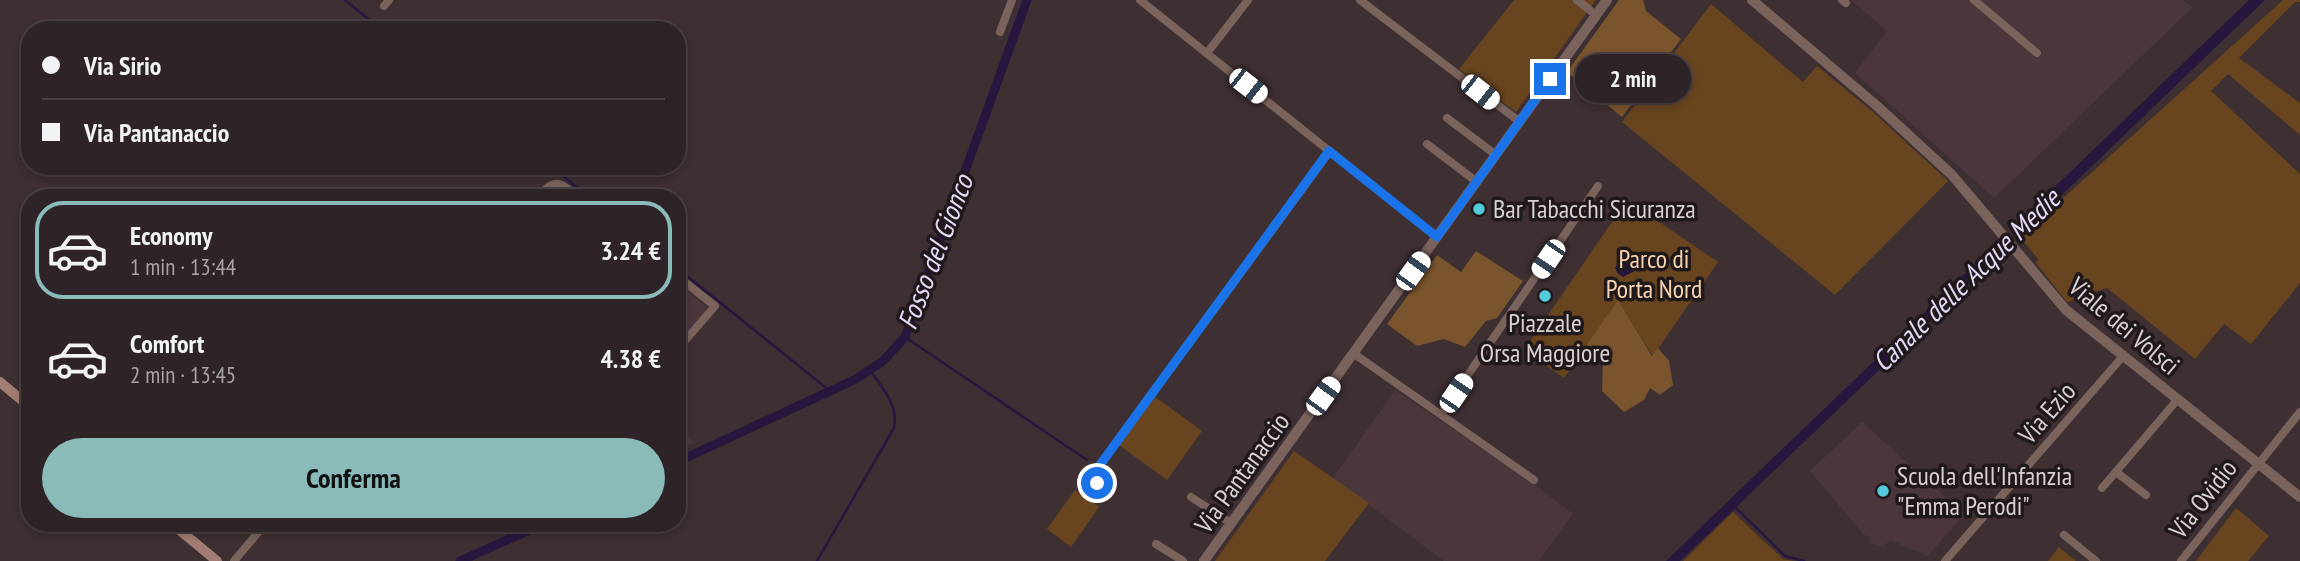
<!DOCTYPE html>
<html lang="it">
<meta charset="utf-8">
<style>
:root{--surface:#2e2326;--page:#3a2f32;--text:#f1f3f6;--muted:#a7a4a7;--line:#494043;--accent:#8bbbb9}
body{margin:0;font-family:"PT Sans Narrow",sans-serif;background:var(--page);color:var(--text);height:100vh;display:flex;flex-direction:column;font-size:26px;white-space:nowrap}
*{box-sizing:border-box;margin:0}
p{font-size:23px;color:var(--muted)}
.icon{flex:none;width:38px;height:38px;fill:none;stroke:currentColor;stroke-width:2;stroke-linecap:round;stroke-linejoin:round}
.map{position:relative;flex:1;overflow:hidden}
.drawer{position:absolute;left:21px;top:189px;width:665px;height:343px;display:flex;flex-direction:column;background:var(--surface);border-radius:28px;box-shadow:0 4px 10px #0003,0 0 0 2px var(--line)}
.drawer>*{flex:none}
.guide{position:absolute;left:21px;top:21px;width:665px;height:154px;border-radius:28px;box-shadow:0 4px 10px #0003,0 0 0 2px var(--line);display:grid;align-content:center;height:154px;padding:0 21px;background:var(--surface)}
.end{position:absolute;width:32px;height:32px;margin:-16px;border:9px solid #1a73e8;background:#fff;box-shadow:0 0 0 4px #fff}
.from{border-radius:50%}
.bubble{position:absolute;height:49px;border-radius:24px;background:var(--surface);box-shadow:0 4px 10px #0003,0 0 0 2px var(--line);font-size:23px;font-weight:800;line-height:49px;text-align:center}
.car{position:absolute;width:21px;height:42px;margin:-21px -10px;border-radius:9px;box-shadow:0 0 5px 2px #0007;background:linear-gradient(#fff 24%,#345 0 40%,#fff 0 76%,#345 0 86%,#fff 0)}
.guide b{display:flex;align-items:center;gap:24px;height:66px;font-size:26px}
.guide b+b{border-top:2px solid var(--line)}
.guide i{width:18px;height:18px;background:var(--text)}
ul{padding:12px 0 0;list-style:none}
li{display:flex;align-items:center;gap:21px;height:98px;margin:0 14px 10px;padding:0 7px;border:4px solid transparent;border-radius:28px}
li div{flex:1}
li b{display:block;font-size:26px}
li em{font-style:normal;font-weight:800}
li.active{border-color:var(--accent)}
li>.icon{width:63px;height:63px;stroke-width:1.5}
.primary-button{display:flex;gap:14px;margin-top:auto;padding:14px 21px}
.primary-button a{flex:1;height:80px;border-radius:42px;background:var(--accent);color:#111;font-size:28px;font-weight:800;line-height:80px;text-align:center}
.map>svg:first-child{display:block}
.built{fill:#4b373b}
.green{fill:#69451f}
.forest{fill:#79542d}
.water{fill:#27173e}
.pier{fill:#3d2f32}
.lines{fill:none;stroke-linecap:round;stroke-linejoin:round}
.stream{stroke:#27173e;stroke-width:2.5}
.canal{stroke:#27173e;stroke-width:9}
.minor{stroke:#7b635d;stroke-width:8}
.tertiary{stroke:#7b635d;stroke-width:10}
.secondary{stroke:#a37d73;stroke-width:10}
.route{stroke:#1a73e8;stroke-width:9}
.poi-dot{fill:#53cbda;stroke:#20191b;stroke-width:2.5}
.labels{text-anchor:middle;stroke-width:7;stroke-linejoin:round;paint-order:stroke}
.poi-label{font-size:26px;fill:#d9d0d2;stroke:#20191b;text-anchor:start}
.park-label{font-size:26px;fill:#f7d2af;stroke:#20191b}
.street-label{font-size:26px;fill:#d9d0d2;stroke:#20191b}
.water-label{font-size:28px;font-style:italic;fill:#e4daf7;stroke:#20191b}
</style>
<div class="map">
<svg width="2300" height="561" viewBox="0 0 2300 561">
<rect width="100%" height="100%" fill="#3d2f32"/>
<g class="built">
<polygon points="1851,0 2182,0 2193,7 1994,198 1855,73 1887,31"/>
<polygon points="677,283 708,308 677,344"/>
<polygon points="1395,390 1538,487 1573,514 1539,561 1444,561 1333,478"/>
<polygon points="1862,422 1964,514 1928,556 1890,540 1883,547 1869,543 1870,537 1864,535 1810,471"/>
<polygon points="677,425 694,442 677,449"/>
</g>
<g class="green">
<polygon points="1514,0 1596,0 1516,112 1459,69"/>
<polygon points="2283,0 2300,0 2300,2 2295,2 2239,58 2300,103 2300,135 2228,74 2211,91 2300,174 2300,283 2251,344 2224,324 2195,359 2107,288 2067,302 2036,263 2038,259 2020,237"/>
<polygon points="1711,4 1803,82 1817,66 1873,112 1948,181 1835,295 1622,122"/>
<polygon points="1627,200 1718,262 1653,356 1618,301 1564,378 1524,350"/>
<polygon points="1154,396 1202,431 1167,480 1119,445"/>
<polygon points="1294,451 1369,503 1325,561 1215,561"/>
<polygon points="1075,490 1099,507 1071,547 1047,529"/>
<polygon points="2236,508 2269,536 2248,561 2196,561"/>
<polygon points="1733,512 1783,559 1794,561 1683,561"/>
<polygon points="2059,547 2076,561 2048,561"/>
</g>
<g class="forest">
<polygon points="1619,0 1643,0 1646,11 1681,39 1622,117 1567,72"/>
<polygon points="1476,251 1523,281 1497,318 1486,321 1465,347 1444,339 1417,346 1387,324 1437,255 1461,272"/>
<polygon points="1618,300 1652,356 1658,348 1669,361 1673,385 1660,395 1650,388 1644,400 1624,412 1602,391 1603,362 1593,355 1581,353"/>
</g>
<g class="water">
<polygon points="2249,0 2265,0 1680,561 1666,561"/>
<polygon points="1623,255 1638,269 1623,277 1618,274 1615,268"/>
</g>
<polygon class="pier" points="2009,226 2020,240 2006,254 1994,240"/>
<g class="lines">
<g class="stream">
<polyline points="345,0 382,30"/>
<polyline points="551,166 590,198"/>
<polyline points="677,268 830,391"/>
<polyline points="905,337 1087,460"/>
<polyline points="1734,506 1785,556 1804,561"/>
<path d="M817,561L894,428C899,405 882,388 870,370"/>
</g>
<g class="canal">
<polyline points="677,462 856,379 883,361 905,337 1027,0"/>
<polyline points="460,561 545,523"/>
</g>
<g class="minor">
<polyline points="1140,0 1437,237"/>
<polyline points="1360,0 1520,122"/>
<polyline points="1577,0 1596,15"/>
<polyline points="1842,0 1846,3"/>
<polyline points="1974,0 2037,53"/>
<polyline points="384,6 389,0"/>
<polyline points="1000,32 1012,0"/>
<polyline points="1207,53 1248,0"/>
<polyline points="1447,118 1496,155"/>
<polyline points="1427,144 1477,182"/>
<path d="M537,198C555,176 560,182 579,198"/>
<polyline points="677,276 715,306 677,350"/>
<polyline points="1353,353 1534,480"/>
<polyline points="1441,414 1598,186"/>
<polyline points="2116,472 2146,495"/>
<polyline points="1104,487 1095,479 1097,469 1330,151"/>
<polyline points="2102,488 2178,399"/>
<polyline points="1191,497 1231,523"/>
<polyline points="2064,535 2096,561"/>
<polyline points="1156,544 1183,561"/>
<polyline points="234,561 266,523"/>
<polyline points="1945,561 2124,355"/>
<polyline points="2181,561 2300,412"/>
</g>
<g class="tertiary">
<polyline points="1752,0 1877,106 1952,175 2066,310 2300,497"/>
<polyline points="1204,561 1607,0"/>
</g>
<g class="secondary">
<polyline points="0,382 30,407"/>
<polyline points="171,523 217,561"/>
</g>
</g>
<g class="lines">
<polyline class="route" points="1097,483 1095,477 1097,469 1329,151 1437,237 1550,79"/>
</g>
<g class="poi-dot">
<circle cx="1479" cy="209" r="7"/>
<circle cx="1545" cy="296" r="7"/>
<circle cx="1883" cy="491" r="7"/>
</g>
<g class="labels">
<g class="poi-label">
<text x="1493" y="218">Bar Tabacchi Sicuranza</text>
<text x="1545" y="332" text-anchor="middle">Piazzale<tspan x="1545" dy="30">Orsa Maggiore</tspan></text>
<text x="1897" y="485">Scuola dell'Infanzia<tspan x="1897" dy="30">"Emma Perodi"</tspan></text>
</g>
<g class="park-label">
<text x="1654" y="268">Parco di<tspan x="1654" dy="30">Porta Nord</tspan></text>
</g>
<g class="street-label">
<text transform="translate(2124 326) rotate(40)" y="9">Viale dei Volsci</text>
<text transform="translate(2047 413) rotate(-49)" y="9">Via Ezio</text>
<text transform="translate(1242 473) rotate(-54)" y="9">Via Pantanaccio</text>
<text transform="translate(2203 499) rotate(-52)" y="9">Via Ovidio</text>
</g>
<g class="water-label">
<text transform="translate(935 252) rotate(-69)" y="10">Fosso del Gionco</text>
<text transform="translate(1966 280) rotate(-44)" y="10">Canale delle Acque Medie</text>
</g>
</g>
</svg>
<i class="end from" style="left:1097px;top:483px"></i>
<i class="end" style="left:1550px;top:79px"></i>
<div class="bubble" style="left:1575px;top:54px;width:116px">2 min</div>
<i class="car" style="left:1248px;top:86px;rotate:128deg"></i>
<i class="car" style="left:1480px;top:92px;rotate:128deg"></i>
<i class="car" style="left:1548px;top:259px;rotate:214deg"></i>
<i class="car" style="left:1413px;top:271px;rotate:36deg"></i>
<i class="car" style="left:1456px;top:393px;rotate:34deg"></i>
<i class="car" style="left:1323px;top:396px;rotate:36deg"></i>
<div class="guide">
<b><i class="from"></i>Via Sirio</b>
<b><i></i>Via Pantanaccio</b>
</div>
<section class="drawer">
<ul>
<li class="active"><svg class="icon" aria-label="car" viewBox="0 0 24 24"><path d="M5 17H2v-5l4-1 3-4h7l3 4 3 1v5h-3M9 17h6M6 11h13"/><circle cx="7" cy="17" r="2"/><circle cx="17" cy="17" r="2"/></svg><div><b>Economy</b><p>1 min · 13:44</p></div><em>3.24 €</em></li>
<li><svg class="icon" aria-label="car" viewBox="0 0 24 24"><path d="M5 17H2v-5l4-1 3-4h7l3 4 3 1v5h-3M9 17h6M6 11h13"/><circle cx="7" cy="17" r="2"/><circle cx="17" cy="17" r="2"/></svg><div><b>Comfort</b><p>2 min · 13:45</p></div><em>4.38 €</em></li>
</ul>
<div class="primary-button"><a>Conferma</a></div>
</section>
</div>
